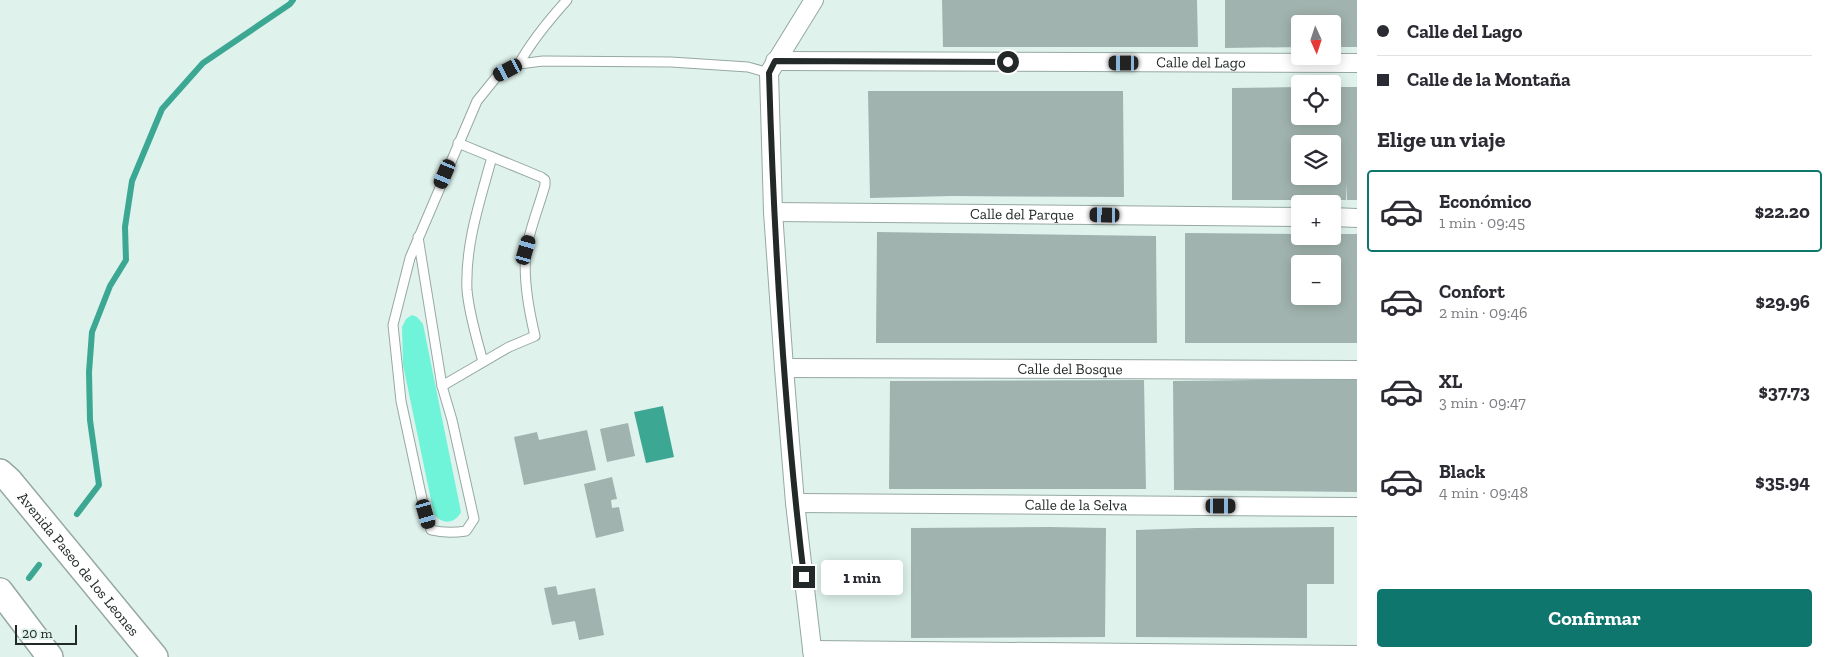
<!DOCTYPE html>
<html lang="es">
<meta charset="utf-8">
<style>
:root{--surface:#fff;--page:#f2f2f3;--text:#2b2b33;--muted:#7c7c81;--line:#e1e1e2;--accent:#0f766e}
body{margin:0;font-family:"Zilla Slab",serif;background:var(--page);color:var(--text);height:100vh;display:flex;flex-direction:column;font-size:19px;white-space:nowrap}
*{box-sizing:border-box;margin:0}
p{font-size:16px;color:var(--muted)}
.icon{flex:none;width:28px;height:28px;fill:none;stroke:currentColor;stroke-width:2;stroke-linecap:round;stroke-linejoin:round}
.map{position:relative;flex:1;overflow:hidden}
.details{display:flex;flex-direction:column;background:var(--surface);width:475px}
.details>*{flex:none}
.banner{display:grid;align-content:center;height:110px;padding:0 20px;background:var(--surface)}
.needle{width:32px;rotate:177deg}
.controls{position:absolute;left:1291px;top:15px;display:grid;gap:10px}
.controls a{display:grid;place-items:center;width:50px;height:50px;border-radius:5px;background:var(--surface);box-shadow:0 2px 12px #0003;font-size:25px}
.scale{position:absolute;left:15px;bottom:12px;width:62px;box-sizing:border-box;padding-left:5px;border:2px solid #222928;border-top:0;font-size:14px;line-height:18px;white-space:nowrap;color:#222928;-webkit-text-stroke:4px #dff2ec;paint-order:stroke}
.end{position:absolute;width:22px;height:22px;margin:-11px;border:6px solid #222928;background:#fff;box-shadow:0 0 0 2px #fff}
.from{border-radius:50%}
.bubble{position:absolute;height:35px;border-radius:5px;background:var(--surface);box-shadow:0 2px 12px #0003;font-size:16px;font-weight:700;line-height:35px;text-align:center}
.car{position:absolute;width:15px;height:30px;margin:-15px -8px;border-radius:6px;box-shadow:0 0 4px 1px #0007;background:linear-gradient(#222 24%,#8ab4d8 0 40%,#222 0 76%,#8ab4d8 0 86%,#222 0)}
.banner b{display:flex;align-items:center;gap:18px;height:48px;font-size:19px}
.banner b+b{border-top:1px solid var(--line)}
.banner i{width:12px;height:12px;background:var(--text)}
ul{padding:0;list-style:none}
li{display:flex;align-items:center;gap:15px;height:82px;margin:0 10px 8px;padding:0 10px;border:2px solid transparent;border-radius:5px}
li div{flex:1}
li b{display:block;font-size:19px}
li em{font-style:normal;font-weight:700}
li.active{border-color:var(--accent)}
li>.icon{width:45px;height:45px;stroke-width:1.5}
h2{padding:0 20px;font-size:22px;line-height:60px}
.primary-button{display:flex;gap:10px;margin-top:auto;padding:10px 20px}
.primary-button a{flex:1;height:58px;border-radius:5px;background:var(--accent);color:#fff;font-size:20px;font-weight:700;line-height:58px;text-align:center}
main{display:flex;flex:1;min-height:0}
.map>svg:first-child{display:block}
.green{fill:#70f4d9}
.water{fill:#3ca893}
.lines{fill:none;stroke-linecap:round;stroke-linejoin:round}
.stream{stroke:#3ca893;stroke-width:6}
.building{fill:#a1b3ae;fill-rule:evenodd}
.lane-casing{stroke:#96a8a3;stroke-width:11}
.street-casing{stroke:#96a8a3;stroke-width:20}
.secondary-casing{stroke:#96a8a3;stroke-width:28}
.lane{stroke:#fff;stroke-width:9}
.street{stroke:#fff;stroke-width:18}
.secondary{stroke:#fff;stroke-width:25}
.route{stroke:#222928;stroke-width:6}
.labels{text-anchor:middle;stroke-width:4;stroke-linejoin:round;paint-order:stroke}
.street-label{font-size:15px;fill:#222928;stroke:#dff2ec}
</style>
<main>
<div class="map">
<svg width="1357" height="657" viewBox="0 0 1357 657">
<rect width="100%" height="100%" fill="#dff2ec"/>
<path class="green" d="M412,315L417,317L423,324L461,512C455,524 442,525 434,514L403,365L402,327L406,319Z"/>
<polygon class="water" points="663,406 674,457 646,463 634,412"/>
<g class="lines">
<g class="stream">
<polyline points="77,514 99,485 90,420 89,372 92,332 110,286 126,260 125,227 132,181 162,109 203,63 290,4 293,0"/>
<polyline points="29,578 39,565"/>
</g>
</g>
<g class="building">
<polygon points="942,0 1197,0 1198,47 943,47"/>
<polygon points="1225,0 1357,0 1357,47 1332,47 1332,24 1300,24 1300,47 1225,48"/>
<path d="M1300,87V116H1332V87H1357V200H1347L1346,183V200H1232V88ZM1300,144H1332V176H1300Z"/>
<polygon points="868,91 1123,91 1124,197 951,196 870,198"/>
<polygon points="877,232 1156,236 1157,343 876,343"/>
<path d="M1185,233L1300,234V236H1332V234H1357V343H1185ZM1300,264H1332V296H1300Z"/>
<polygon points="1144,380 1146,489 889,489 890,381"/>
<polygon points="1257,380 1357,380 1357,492 1174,490 1173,381"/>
<polygon points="628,423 635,456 607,462 600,429"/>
<polygon points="587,430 596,470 524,485 514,437 537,432 539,440"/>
<polygon points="612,477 617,499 611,500 612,508 619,507 624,531 596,538 584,484"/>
<polygon points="1049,527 1106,528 1105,637 911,638 911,528"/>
<polygon points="1334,527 1334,584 1307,584 1307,638 1136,637 1136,530 1196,528"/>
<polygon points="556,586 558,595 595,588 604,635 579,640 575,621 552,625 544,588"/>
</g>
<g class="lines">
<defs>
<g id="lane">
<path d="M519,64C532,40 549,20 567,0"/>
<path d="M418,237L442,386L452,420L474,519L466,531C453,533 443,533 431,530L422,499L401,401L393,325L410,258L477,101L498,75L519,64L543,61L671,62L748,67L769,73"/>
<path d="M483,362C477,339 469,314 467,290C465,244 480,201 492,157"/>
<path d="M442,386L509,347L535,336C529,311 523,278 526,252C529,230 539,207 545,185V180L541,177L458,143"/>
</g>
<g id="street">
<path id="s1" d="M775,61L1357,63"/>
<path id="s2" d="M773,212L1300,217"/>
<polyline points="1332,217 1357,218"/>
<path id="s3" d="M784,368L1357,370"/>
<path id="s4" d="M795,503L1357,507"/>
<polyline points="812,650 1357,655"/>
<polyline points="813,657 795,503 784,368 773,212 769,73 814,0"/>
</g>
<g id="secondary">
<path id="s5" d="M0,472L9,480L155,657"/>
<polyline points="0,591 50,657"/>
</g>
</defs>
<use href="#lane" class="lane-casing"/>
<use href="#street" class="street-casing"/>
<use href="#secondary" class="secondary-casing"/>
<use href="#lane" class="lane"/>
<use href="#street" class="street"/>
<use href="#secondary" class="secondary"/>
</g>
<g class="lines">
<path class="route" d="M804,577C784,409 774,241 769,73L775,61L1008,62"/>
</g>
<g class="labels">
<g class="street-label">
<text dy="5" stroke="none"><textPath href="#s1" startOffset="426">Calle del Lago</textPath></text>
<text dy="5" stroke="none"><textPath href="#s2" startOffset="249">Calle del Parque</textPath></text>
<text dy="5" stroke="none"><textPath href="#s3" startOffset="286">Calle del Bosque</textPath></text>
<text dy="5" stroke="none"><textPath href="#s4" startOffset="281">Calle de la Selva</textPath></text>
<text dy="5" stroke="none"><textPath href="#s5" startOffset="121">Avenida Paseo de los Leones</textPath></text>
</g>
</g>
</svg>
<div class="controls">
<a><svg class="needle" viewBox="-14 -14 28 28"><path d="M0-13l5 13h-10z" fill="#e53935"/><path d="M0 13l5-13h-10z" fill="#7c7c81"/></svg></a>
<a><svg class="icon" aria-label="locate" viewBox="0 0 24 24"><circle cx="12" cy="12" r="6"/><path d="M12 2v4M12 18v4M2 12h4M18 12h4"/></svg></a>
<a><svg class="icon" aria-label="layers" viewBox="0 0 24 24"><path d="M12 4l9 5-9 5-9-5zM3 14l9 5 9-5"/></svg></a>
<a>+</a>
<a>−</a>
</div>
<div class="scale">20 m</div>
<i class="end from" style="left:1008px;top:62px"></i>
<i class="end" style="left:804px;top:577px"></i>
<div class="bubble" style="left:821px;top:560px;width:82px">1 min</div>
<i class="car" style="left:1124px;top:63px;rotate:270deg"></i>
<i class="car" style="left:508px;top:70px;rotate:243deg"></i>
<i class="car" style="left:445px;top:174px;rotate:203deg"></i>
<i class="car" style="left:1105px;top:215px;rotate:271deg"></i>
<i class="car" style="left:526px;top:250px;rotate:16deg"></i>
<i class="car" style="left:1221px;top:506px;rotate:90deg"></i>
<i class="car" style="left:426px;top:514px;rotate:164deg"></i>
</div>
<section class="details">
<div class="banner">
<b><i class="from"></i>Calle del Lago</b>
<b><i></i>Calle de la Montaña</b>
</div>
<h2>Elige un viaje</h2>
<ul>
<li class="active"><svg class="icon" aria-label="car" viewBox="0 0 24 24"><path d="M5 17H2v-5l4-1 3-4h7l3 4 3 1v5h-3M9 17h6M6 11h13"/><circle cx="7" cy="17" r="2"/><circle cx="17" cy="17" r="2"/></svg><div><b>Económico</b><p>1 min · 09:45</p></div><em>$22.20</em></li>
<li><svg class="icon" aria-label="car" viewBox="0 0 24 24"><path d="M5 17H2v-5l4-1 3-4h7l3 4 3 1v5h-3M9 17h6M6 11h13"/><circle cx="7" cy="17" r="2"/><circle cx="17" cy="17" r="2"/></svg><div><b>Confort</b><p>2 min · 09:46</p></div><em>$29.96</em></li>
<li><svg class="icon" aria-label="car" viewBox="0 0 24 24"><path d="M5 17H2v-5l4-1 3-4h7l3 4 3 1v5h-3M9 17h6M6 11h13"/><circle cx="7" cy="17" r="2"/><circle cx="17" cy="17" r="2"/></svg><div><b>XL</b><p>3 min · 09:47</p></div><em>$37.73</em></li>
<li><svg class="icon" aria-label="car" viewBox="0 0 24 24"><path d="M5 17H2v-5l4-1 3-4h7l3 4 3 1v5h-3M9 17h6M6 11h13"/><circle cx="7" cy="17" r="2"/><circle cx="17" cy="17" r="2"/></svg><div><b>Black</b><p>4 min · 09:48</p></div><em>$35.94</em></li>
</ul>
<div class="primary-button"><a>Confirmar</a></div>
</section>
</main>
